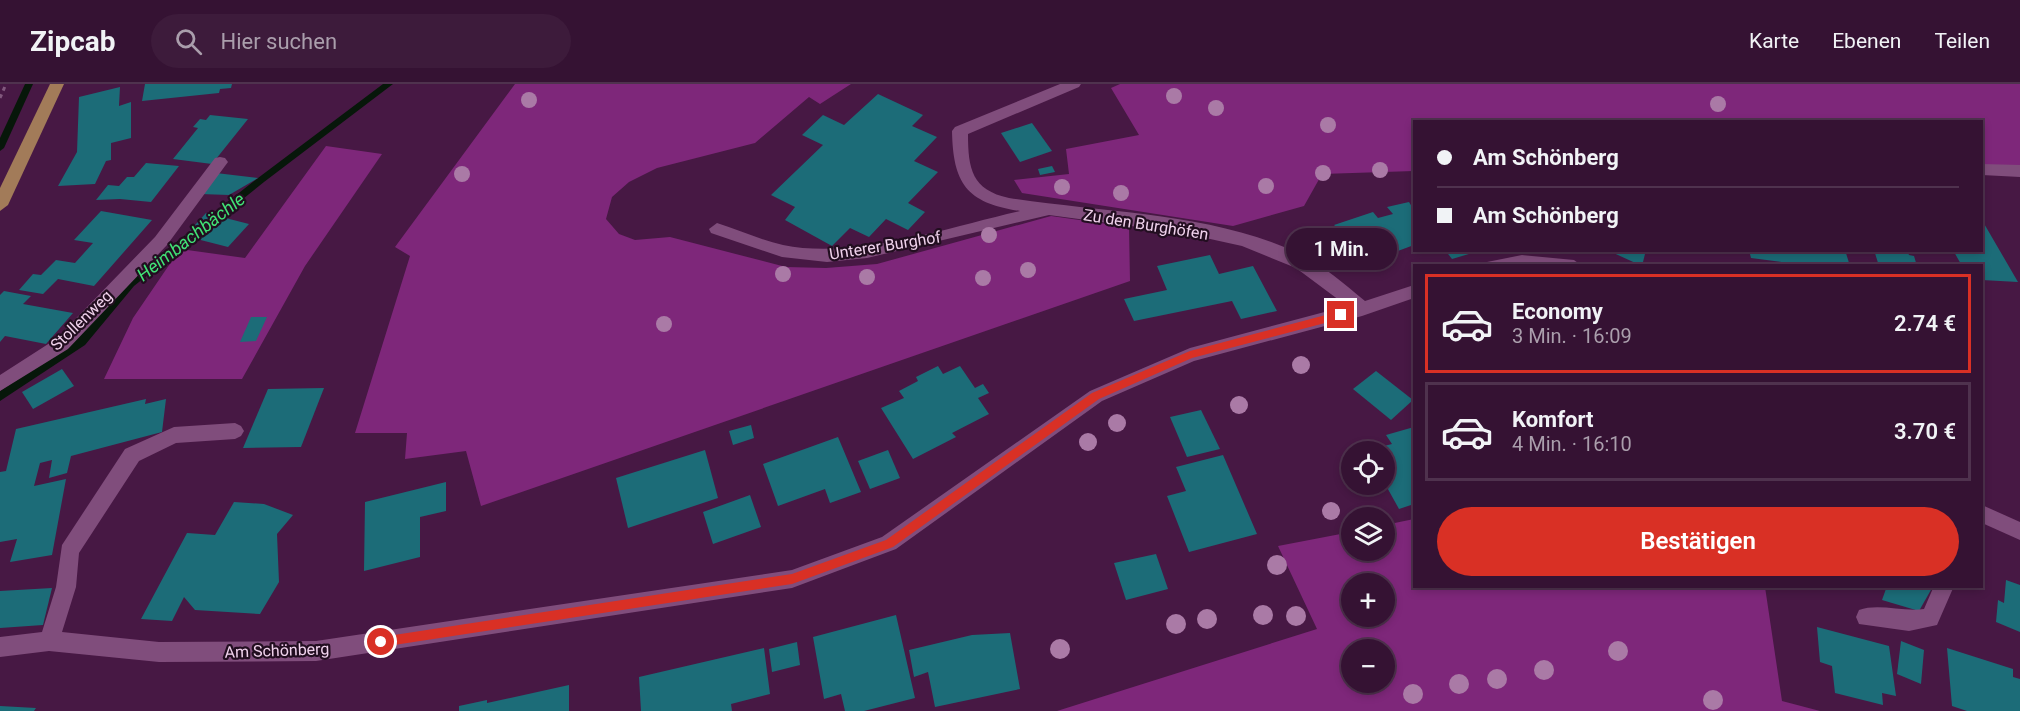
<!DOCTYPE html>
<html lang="de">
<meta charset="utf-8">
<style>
:root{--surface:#351233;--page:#3d1b3b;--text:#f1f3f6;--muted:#aa9eac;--line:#4f324e;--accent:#d93025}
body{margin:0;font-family:Roboto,sans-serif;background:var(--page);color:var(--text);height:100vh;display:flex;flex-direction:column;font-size:22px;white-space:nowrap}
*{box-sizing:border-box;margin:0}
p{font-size:20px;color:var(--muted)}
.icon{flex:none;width:33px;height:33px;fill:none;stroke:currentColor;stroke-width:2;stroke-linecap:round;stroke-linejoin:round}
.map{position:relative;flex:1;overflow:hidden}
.side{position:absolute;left:1413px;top:180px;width:570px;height:324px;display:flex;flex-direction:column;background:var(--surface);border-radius:0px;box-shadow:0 3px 9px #0003,0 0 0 2px var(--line)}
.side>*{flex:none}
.hud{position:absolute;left:1413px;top:36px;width:570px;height:132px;border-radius:0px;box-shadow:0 3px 9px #0003,0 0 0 2px var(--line);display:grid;align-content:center;height:132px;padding:0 24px;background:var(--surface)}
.buttons{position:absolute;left:1341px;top:357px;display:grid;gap:12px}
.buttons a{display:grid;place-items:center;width:54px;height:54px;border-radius:50%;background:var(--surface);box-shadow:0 3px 9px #0003,0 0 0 2px var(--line);font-size:30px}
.end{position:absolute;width:27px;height:27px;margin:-14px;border:8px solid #d93025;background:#fff;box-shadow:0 0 0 3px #fff}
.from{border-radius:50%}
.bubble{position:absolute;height:42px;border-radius:21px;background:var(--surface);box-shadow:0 3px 9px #0003,0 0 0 2px var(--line);font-size:20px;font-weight:600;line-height:42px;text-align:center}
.hud b{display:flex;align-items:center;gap:21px;height:57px;font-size:22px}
.hud b+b{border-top:2px solid var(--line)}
.hud i{width:15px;height:15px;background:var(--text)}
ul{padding:10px 0 0;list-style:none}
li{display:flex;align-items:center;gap:18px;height:99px;margin:0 12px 9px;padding:0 12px;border:3px solid var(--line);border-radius:0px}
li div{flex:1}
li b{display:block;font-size:22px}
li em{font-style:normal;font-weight:600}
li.on{border-color:var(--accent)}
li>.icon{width:54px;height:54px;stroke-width:1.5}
.primary-button{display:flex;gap:12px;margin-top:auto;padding:12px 24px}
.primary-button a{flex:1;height:69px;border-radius:36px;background:var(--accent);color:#fff;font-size:24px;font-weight:600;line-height:69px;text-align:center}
header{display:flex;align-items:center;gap:36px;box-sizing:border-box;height:84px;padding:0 30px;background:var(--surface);border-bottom:2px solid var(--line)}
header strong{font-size:28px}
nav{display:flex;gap:33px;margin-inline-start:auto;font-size:21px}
.search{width:420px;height:54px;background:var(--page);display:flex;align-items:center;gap:15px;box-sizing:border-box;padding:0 21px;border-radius:33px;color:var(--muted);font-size:22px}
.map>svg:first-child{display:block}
.green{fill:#7e277a;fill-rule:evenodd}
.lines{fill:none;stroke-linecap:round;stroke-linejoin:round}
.stream{fill:#07170a;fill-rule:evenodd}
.building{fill:#1c6c78}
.path{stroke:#81587d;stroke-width:3;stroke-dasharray:4 4;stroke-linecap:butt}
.minor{fill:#804d7c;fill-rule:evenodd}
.major{fill:#a27b59;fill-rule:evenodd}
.tree{fill:#aa7aa6}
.route{fill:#d93025}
.labels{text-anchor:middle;stroke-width:4.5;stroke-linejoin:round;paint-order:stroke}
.street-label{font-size:16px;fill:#f0d2ec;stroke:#220e20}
.water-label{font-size:18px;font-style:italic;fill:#41e276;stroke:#220e20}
</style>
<header>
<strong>Zipcab</strong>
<div class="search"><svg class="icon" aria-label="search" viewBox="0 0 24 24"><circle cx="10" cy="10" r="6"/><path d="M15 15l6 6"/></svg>Hier suchen</div>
<nav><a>Karte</a><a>Ebenen</a><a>Teilen</a></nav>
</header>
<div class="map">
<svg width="2020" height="627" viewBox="0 0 2020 627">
<rect width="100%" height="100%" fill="#471844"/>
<g class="green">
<polygon points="515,0 851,0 820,20 809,13 755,59 657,84 629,98 612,113 606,135 619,150 635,156 670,153 786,183 826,184 877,180 1051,132 1129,143 1130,197 481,422 466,367 405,375 407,349 355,349 410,172 395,163"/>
<polygon points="1120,0 2020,0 2020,82 1982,82 1982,38 1414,38 1414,87 1322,90 1304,122 1233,142 1022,109 1014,96 1069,90 1066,65 1139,51 1111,4"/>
<polygon points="326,62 382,70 305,182 242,295 104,295 133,234 180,165 245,174"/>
<path d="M1414,435V502L1765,503L1782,617L1820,627H1057L1317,545L1278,462L1351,448L1352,466H1384L1385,441ZM1352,500H1384V532H1352ZM1352,566H1384V598H1352Z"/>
</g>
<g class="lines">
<g class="stream">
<polygon points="25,0 33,0 4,64 0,67 0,54"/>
<polygon points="383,0 393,0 264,98 134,202 85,261 0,317 0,307 77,255 128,196 258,94"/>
</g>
</g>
<g class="building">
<polygon points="145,0 232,0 231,4 220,5 219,9 142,17"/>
<polygon points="120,3 119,22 131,18 131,54 111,59 111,76 106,77 95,100 58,102 77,68 79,13"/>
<polygon points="878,10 923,31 912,42 937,53 914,77 938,88 908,119 925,128 908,146 886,135 869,153 850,144 832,162 785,136 795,123 771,111 823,61 802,51 823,31 844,41"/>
<polygon points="210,31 248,35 212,80 173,75 198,44 193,43 200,35 206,36"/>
<polygon points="1032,39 1052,67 1020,78 1001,49"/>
<polygon points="146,79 179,82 151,118 120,115 96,116 108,101 119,102 127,93 134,93"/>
<polygon points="1052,82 1055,88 1040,91 1038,85"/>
<polygon points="216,89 258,94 229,111 200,110"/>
<polygon points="1409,118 1414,126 1414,161 1379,174 1382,177 1369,180 1362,173 1367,171 1334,141 1373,128 1378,134 1393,130 1387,123"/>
<polygon points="101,127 152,136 94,202 58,195 43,210 19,206 33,190 41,191 56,176 75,179 93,159 74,156"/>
<polygon points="206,129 249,140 228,163 185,152"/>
<polygon points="1982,136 1986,143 2018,198 1982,196 1982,182 1962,182 1953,166 1982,166"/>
<polygon points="1445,166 1479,166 1479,167 1452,175"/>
<polygon points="1607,166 1646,166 1642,182"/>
<polygon points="1749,166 1845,166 1850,182 1811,182 1751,174"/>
<polygon points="1874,166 1907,166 1909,171 1914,172 1917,182 1879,182"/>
<polygon points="1210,171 1219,190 1253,182 1277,227 1241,235 1232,217 1134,237 1124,215 1167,206 1157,182"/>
<polygon points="4,207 31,212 23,220 73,229 46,260 5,252 0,258 0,211"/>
<polygon points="251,233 267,233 256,257 240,258"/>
<polygon points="938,282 943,290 960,282 975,304 983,300 989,309 978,314 989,330 952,349 956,353 913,375 881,324 904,314 899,307 918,297 916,293"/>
<polygon points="62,285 74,302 33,325 22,308"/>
<polygon points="1376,287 1413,316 1391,336 1353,305"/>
<polygon points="324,304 301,363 243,364 268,305"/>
<polygon points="146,315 145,320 166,315 162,348 71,372 67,389 49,394 52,376 40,379 34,402 66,395 52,471 10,478 17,455 0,458 0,388 6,387 16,345"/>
<polygon points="1201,326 1220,365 1187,373 1170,333"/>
<polygon points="751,341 754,354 733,361 729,347"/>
<polygon points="1414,343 1414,420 1399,425 1384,398 1384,368 1368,366 1392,360 1386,351"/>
<polygon points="838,353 861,408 830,419 825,405 778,422 763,380"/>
<polygon points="705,366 718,414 628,444 616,394"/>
<polygon points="888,366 900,394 870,405 858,377"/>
<polygon points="1223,371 1257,450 1189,468 1167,412 1186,407 1176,383"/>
<polygon points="446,398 446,427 420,433 420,473 364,487 365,418"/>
<polygon points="750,411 761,443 713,460 703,428"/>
<polygon points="234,418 264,420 293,431 277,450 279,498 260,530 195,526 184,513 172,537 141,535 187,449 215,451"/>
<polygon points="1156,470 1168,505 1126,516 1114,479"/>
<polygon points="2006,496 2020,501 2020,548 1996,538 1998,516 2004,519"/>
<polygon points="1887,502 1928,502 1932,504 1919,527 1882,516"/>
<polygon points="52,504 43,541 0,544 0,507"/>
<polygon points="896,531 915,614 864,627 845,627 841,610 824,615 813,553"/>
<polygon points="1817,543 1889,562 1896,612 1882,609 1883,621 1835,609 1832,582 1820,578"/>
<polygon points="1010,549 1020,605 935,623 928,588 914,593 909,566 972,551"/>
<polygon points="1901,557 1924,566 1921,600 1897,590"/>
<polygon points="797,558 800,581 772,588 769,565"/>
<polygon points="764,564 770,610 731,620 732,627 641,627 639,593"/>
<polygon points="1947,564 2013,585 2013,593 2020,595 2020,627 1967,627 1952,622"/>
<polygon points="569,601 569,627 459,627 459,622 487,616 487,619"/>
<polygon points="0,622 36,624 34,627 0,627"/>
</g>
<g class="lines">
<polyline class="path" points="0,14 6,0"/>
<g class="minor">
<path d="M1060,0H1081L1079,3L968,50C968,85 972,106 1009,114C1104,129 1209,128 1298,169C1323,181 1344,200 1365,217L1414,201V214L1362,232L1194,277L1102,317L896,465L792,504L316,577L159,578L49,567L0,573V553L42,548L56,503L62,461L125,365L174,343L235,339L241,342L244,347L241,352L235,355L176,359L139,377L79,469L76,503L62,548L159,558L316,557L792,486L882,453L1090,307L1190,264L1347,222L1296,184L1242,162L1183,149L1049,131L867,174L827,178L782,173L711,149L709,145L717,139C739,146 761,156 783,161C855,176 949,143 1020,127C967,119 953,100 952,47L955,43Z"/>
<polygon points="220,73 225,74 228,78 225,82 167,161 68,265 0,307 0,291 56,255 155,153 215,74"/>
<polygon points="1982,80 2020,81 2020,93 1982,91"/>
<polygon points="1522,171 1574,176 1582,182 1485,182 1487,178"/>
<polygon points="1982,421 2020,438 2020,456 1982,439"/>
<path d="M1934,502H1954L1937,541L1909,547L1859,540L1856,533L1859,526C1878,519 1903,528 1924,525Z"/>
</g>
<polygon class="major" points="50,0 64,0 8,121 0,127 0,104"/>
</g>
<g class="tree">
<circle cx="1174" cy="12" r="8"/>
<circle cx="529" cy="16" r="8"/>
<circle cx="1718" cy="20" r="8"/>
<circle cx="1216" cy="24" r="8"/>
<circle cx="1328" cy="41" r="8"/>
<circle cx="1380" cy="86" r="8"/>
<circle cx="1323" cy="89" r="8"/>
<circle cx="462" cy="90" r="8"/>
<circle cx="1266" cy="102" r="8"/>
<circle cx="1062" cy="103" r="8"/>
<circle cx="1121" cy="109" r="8"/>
<circle cx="989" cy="151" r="8"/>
<circle cx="1028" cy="186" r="8"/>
<circle cx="783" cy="190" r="8"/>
<circle cx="867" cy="193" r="8"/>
<circle cx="983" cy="194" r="8"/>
<circle cx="664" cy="240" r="8"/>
<circle cx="1301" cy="281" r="9"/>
<circle cx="1239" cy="321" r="9"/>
<circle cx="1117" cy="339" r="9"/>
<circle cx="1088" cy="358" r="9"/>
<circle cx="1331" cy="427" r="9"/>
<circle cx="1277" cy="481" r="10"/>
<circle cx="1263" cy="531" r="10"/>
<circle cx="1296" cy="532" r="10"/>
<circle cx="1207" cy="535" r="10"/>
<circle cx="1176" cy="540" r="10"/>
<circle cx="1060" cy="565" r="10"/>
<circle cx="1618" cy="567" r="10"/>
<circle cx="1544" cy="586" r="10"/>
<circle cx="1497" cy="595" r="10"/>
<circle cx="1459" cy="600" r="10"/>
<circle cx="1413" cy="610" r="10"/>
<circle cx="1713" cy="616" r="10"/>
</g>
<polygon class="route" points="1341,227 1345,231 1344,234 1192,274 1099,315 893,463 792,500 381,563 375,558 381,553 792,490 886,456 1092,309 1190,267"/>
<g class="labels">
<g class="street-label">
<text transform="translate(1146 140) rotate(9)" y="6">Zu den Burghöfen</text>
<text transform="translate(885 161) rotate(-9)" y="6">Unterer Burghof</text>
<text transform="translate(81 236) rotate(-44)" y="6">Stollenweg</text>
<text transform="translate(277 566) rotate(-2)" y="6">Am Schönberg</text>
</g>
<g class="water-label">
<text transform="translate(191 153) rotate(-38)" y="6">Heimbachbächle</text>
</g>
</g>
</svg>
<div class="buttons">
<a><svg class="icon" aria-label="locate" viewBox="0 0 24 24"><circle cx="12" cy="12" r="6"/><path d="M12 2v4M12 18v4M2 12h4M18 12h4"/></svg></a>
<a><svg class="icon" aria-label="layers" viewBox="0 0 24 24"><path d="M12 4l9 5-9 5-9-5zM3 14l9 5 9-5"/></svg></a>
<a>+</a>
<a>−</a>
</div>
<i class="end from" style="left:381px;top:558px"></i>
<i class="end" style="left:1341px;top:231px"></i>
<div class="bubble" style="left:1286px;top:144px;width:111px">1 Min.</div>
<div class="hud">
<b><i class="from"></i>Am Schönberg</b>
<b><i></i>Am Schönberg</b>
</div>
<section class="side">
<ul>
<li class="on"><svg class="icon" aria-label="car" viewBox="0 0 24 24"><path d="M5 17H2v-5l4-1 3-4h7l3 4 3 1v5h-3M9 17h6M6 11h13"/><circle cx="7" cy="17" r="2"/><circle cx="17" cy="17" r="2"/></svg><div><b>Economy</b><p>3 Min. · 16:09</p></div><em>2.74 €</em></li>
<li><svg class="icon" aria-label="car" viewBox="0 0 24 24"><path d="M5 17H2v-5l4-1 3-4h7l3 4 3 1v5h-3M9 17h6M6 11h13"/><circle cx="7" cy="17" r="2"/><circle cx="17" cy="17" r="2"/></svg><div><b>Komfort</b><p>4 Min. · 16:10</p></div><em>3.70 €</em></li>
</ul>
<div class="primary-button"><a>Bestätigen</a></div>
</section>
</div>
